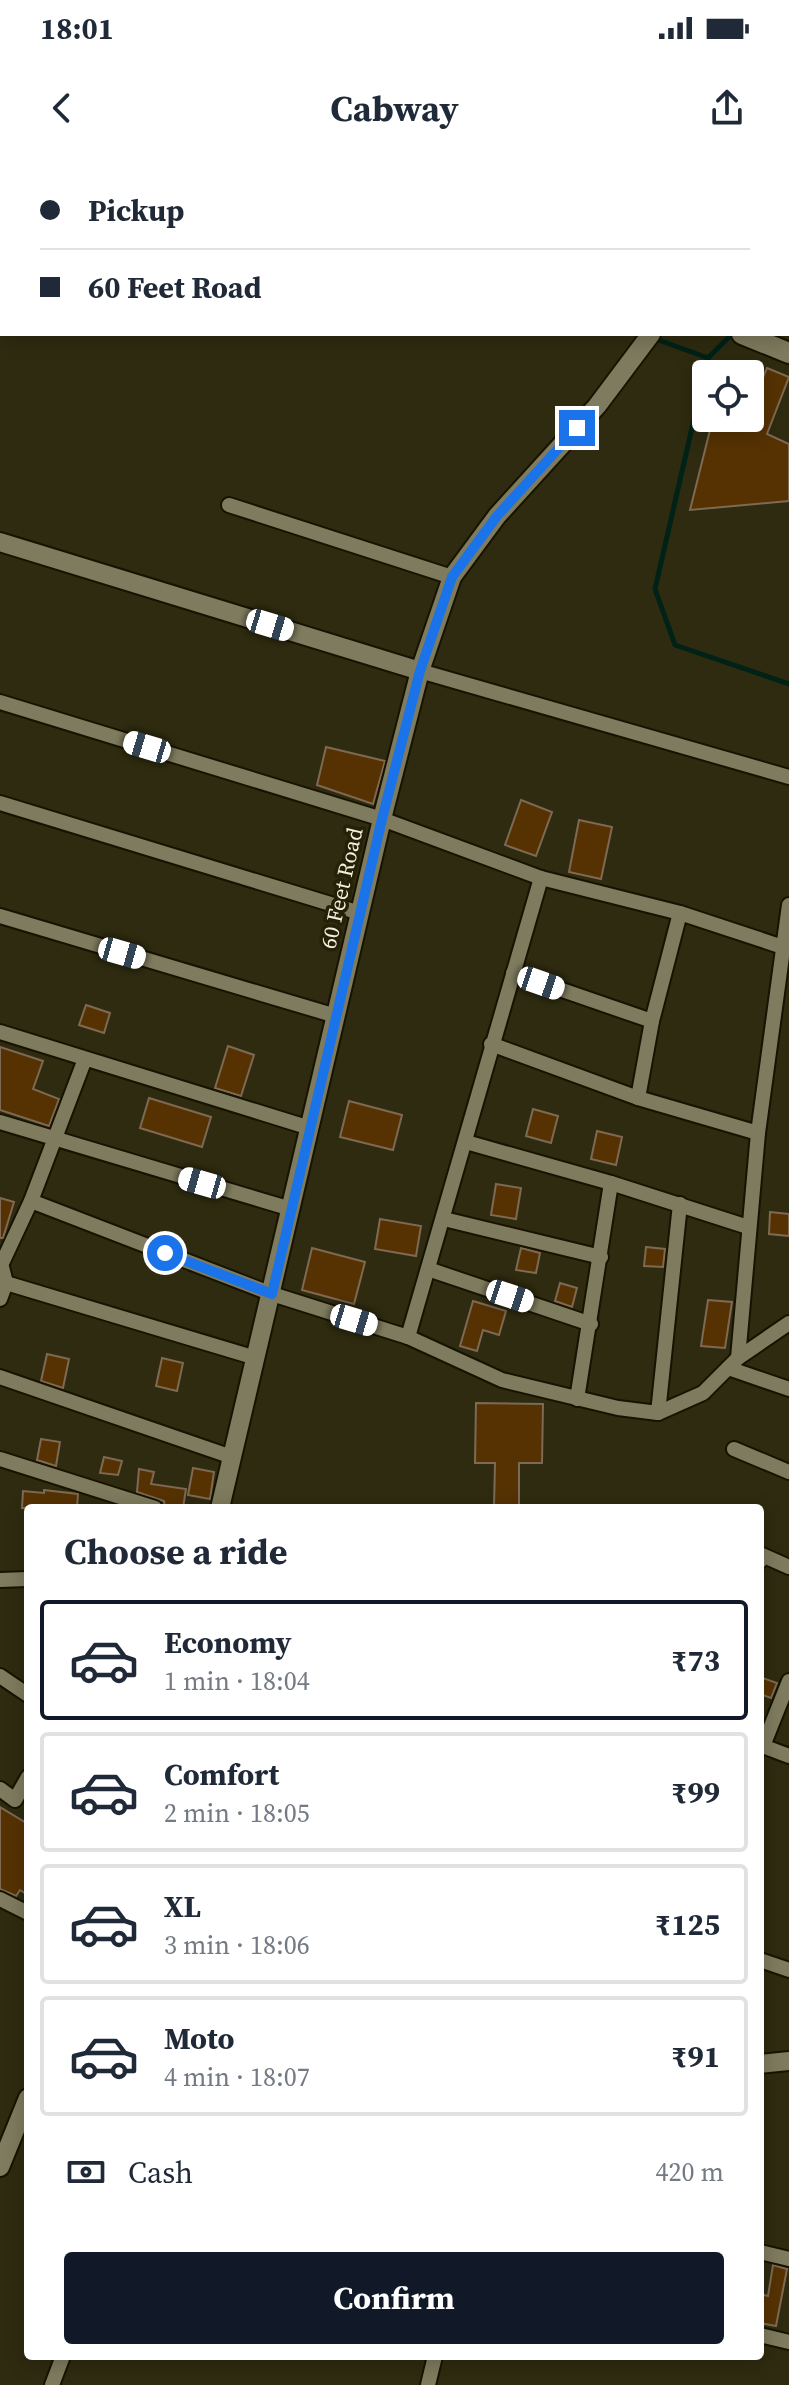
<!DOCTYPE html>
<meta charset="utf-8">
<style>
:root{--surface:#fff;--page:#f2f2f3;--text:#1f2937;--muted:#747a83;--line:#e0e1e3;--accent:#111827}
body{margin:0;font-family:"Source Serif 4",serif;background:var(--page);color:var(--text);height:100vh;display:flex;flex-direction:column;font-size:30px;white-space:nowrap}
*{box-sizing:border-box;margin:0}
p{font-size:26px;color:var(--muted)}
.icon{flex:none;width:44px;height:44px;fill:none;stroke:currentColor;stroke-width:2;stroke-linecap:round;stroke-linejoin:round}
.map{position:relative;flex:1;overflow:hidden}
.details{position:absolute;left:24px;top:1344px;width:740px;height:856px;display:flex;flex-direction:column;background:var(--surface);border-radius:8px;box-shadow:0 4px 20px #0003}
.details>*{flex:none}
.hud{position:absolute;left:0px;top:0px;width:790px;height:176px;box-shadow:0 4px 20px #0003;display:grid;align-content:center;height:176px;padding:0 40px;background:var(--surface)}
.fabs{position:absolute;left:692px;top:200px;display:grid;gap:16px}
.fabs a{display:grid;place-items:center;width:72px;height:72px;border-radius:8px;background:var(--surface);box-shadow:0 4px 20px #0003;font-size:40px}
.end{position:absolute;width:36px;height:36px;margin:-18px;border:10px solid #1a73e8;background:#fff;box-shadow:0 0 0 4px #fff}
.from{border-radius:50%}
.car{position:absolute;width:24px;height:48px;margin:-24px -12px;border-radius:10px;box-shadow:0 0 6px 2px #0007;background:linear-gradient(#fff 24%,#345 0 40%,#fff 0 76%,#345 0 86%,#fff 0)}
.hud b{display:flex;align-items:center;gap:28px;height:76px;font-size:30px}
.hud b+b{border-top:2px solid var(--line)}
.hud i{width:20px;height:20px;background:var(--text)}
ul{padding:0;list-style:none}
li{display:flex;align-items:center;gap:24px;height:120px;margin:0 16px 12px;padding:0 24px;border:4px solid var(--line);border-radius:8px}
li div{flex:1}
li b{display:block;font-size:30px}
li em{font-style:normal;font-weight:700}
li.current{border-color:var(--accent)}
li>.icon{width:72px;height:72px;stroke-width:1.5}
h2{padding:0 40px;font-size:36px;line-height:96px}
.pay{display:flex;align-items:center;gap:20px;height:88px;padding:0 40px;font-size:30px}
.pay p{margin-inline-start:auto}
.primary-button{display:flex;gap:16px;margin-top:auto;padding:16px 40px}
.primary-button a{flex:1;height:92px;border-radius:8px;background:var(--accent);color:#fff;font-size:32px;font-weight:700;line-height:92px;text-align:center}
.status{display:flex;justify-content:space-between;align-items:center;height:56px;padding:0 40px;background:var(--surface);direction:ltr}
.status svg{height:22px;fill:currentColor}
header{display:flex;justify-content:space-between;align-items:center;height:104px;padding:0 40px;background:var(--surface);font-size:36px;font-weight:700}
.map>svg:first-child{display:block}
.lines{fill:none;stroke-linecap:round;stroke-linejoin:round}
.stream{stroke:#012216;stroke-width:5}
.building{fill:#563203;stroke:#7e6953;stroke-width:2}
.minor-casing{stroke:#171300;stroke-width:18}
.tertiary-casing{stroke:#171300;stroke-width:22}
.secondary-casing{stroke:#171300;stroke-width:24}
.minor{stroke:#7f7b5e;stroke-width:14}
.tertiary{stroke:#7f7b5e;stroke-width:18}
.secondary{stroke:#7f7b5e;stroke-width:20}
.route{stroke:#1a73e8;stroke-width:10}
.labels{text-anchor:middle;stroke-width:7;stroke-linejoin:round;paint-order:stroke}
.street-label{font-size:22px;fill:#f2f0e0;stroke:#252106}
</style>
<div class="status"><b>18:01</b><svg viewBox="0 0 49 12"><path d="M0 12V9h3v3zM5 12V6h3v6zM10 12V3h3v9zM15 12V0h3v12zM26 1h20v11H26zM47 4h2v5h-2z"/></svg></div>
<header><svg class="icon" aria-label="back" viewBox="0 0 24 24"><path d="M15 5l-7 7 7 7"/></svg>Cabway<svg class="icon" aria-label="share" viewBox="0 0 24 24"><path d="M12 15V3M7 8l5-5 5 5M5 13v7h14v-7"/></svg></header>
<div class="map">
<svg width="789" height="2225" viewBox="0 0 789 2225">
<rect width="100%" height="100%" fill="#2f2b10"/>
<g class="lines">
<g class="stream">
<polyline points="174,0 179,2"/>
<polyline points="788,123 789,123"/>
<polyline points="653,178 708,198 655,429 675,485 789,524"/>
<polyline points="708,198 732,174"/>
</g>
</g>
<g class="building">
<polygon points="767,208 789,217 767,274 789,284 789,341 690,350 713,258 730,258 743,264 750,258 750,248"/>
<polygon points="326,587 385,601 373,644 317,625"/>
<polygon points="521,640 552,652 536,696 505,685"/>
<polygon points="579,660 612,667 601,719 569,712"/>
<polygon points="86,845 110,853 104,873 79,865"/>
<polygon points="228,886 254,895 241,936 215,928"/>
<polygon points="0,887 43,901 33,929 59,939 49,966 0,950"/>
<polygon points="149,938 211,957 202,987 140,968"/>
<polygon points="349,941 402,955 393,990 340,977"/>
<polygon points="533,949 558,956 551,983 526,976"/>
<polygon points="597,971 622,977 616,1005 591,999"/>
<polygon points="496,1024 521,1028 516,1059 491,1055"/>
<polygon points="0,1038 14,1042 3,1078 0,1078"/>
<polygon points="770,1052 789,1054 789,1076 769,1074"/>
<polygon points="380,1059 421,1066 416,1096 375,1089"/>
<polygon points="646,1087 665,1089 663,1107 644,1106"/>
<polygon points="312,1088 365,1102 354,1144 302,1130"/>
<polygon points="521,1088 540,1093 536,1113 516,1110"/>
<polygon points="560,1123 577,1128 572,1147 555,1141"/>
<polygon points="708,1140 732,1142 725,1188 701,1186"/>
<polygon points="473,1141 506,1151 499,1175 483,1170 477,1191 460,1186"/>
<polygon points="47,1194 69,1199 63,1228 41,1221"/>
<polygon points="162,1198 183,1203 177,1231 156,1226"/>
<polygon points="476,1243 543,1244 542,1303 519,1303 519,1347 494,1346 495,1303 475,1303"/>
<polygon points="41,1279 60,1282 56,1306 37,1300"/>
<polygon points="104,1297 122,1301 118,1315 100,1313"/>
<polygon points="193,1308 214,1312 210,1339 188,1335"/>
<polygon points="139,1309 154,1312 151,1324 186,1329 183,1348 165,1348 164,1341 137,1332"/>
<polygon points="44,1330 78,1334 77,1348 22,1348 23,1331 44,1333"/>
<polygon points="760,1517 777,1523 771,1538 760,1534"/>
<polygon points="0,1647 28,1664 28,1735 20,1730 16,1736 0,1729"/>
<polygon points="773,2105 787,2109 776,2166 760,2163 760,2134 768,2136"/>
</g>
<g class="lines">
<defs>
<g id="minor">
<polyline points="612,0 614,2"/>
<polyline points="788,97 789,96"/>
<polyline points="229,345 452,417"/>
<polyline points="420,511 789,617"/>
<polyline points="0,542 382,659 541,718 680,753 789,789"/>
<polyline points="0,643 360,753"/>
<polyline points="0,756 336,856"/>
<polyline points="513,813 652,861"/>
<polyline points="0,872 310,968"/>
<polyline points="491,884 638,938 758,973"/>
<polyline points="638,938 652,861 680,753"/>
<polyline points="0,962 291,1049"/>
<polyline points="466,982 611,1023 748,1067"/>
<polyline points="31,1041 272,1134 408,1177 502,1220 618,1248 658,1253 703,1233 738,1198 789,1163"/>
<polyline points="444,1059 601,1097"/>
<polyline points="0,1099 6,1123 0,1139"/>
<polyline points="3,1101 31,1041 85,899"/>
<polyline points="428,1109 591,1164"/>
<polyline points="6,1123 256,1198"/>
<polyline points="408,1177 541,718"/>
<polyline points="738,1198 758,973 789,745"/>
<polyline points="728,1208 789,1229"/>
<polyline points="0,1217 232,1297"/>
<polyline points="577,1239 611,1023"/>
<polyline points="658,1253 680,1044"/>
<polyline points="734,1289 789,1312"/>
<polyline points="0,1299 155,1348"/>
<polyline points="760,1401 762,1395 789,1407"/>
<polyline points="0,1420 28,1419"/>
<polyline points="0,1516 28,1535"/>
<polyline points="760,1585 789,1596"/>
<polyline points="763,1586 789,1521"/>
<polyline points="0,1629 15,1640 28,1617"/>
<polyline points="0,1739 28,1753"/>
<polyline points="760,1800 789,1810"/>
<polyline points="760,2092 789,2099"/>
<polyline points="760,2175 789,2182"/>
<polyline points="52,2225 63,2196"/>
<polyline points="428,2225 435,2196"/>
</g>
<g id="tertiary">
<polyline points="695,2 696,0"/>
<polyline points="720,2 721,0"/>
<polyline points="0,382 420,511"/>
<polyline points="220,1348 382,659 420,511 452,417 497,356 597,246 651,174"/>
<polyline points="760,1904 789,1901"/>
<polyline points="0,2007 28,1938"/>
</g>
<g id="secondary">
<polyline points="294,0 299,2"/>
<polyline points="376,0 381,2"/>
<polyline points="788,161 789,162"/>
<polyline points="742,174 789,193"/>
</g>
</defs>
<use href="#minor" class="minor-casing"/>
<use href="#tertiary" class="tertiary-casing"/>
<use href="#secondary" class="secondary-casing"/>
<use href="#minor" class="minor"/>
<use href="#tertiary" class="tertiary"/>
<use href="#secondary" class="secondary"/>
</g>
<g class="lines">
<polyline class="route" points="165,1093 272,1134 382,659 420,511 452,417 497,356 577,268"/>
</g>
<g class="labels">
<g class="street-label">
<text transform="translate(341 728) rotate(-77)" y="8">60 Feet Road</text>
</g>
</g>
</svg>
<div class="fabs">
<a><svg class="icon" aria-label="locate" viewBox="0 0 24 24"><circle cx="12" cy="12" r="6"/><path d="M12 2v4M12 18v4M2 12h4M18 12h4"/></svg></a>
</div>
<i class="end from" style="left:165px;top:1093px"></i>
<i class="end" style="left:577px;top:268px"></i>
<i class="car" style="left:270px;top:465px;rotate:107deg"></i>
<i class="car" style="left:147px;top:587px;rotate:287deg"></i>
<i class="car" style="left:122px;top:793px;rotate:106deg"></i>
<i class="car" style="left:541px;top:823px;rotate:109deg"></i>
<i class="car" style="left:202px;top:1023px;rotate:286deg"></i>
<i class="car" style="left:510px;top:1136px;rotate:108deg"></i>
<i class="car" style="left:354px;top:1160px;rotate:107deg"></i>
<div class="hud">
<b><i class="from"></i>Pickup</b>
<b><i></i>60 Feet Road</b>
</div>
<section class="details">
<h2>Choose a ride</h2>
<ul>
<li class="current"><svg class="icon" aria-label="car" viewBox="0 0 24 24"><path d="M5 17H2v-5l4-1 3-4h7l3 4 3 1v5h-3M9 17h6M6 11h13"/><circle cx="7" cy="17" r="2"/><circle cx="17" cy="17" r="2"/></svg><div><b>Economy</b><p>1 min · 18:04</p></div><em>₹73</em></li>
<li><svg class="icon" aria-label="car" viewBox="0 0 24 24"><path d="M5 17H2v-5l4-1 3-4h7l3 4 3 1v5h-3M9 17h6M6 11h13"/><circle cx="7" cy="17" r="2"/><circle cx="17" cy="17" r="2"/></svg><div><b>Comfort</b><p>2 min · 18:05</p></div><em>₹99</em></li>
<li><svg class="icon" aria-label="car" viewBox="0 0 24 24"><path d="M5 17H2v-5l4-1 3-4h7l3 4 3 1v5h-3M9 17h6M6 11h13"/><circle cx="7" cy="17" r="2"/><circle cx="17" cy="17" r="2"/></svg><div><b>XL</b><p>3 min · 18:06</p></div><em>₹125</em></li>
<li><svg class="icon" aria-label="car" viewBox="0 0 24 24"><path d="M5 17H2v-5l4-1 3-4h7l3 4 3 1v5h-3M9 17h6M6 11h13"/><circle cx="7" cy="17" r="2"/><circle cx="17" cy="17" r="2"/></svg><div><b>Moto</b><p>4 min · 18:07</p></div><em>₹91</em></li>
</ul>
<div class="pay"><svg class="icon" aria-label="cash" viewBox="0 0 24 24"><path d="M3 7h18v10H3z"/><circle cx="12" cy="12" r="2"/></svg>Cash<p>420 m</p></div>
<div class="primary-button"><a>Confirm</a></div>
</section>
</div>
